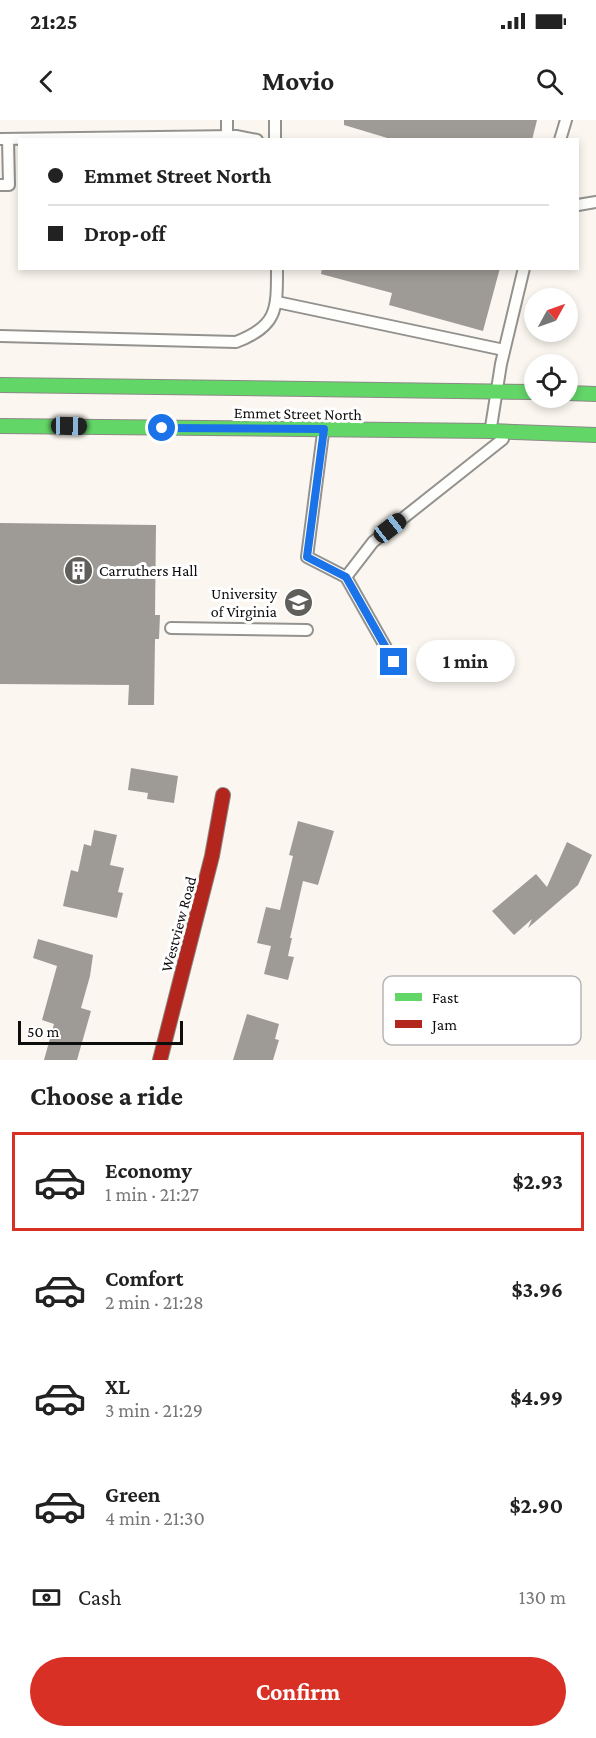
<!DOCTYPE html>
<meta charset="utf-8">
<style>
:root{--surface:#fff;--page:#f2f2f2;--text:#222;--muted:#767676;--line:#e0e0e0;--accent:#d93025}
body{margin:0;font-family:"Crimson Pro",serif;background:var(--page);color:var(--text);height:100vh;display:flex;flex-direction:column;font-size:22px;white-space:nowrap}
*{box-sizing:border-box;margin:0}
p{font-size:20px;color:var(--muted)}
.icon{flex:none;width:33px;height:33px;fill:none;stroke:currentColor;stroke-width:2;stroke-linecap:round;stroke-linejoin:round}
.map{position:relative;height:940px;overflow:hidden}
.sheet{display:flex;flex-direction:column;background:var(--surface);flex:1}
.sheet>*{flex:none}
.hud{position:absolute;left:18px;top:18px;width:561px;height:132px;border-radius:0px;box-shadow:0 3px 9px #0003;display:grid;align-content:center;height:132px;padding:0 30px;background:var(--surface)}
.needle{width:39px;rotate:50deg}
.fabs{position:absolute;left:524px;top:168px;display:grid;gap:12px}
.fabs a{display:grid;place-items:center;width:54px;height:54px;border-radius:50%;background:var(--surface);box-shadow:0 3px 9px #0003;font-size:30px}
.scale{position:absolute;left:18px;bottom:15px;width:165px;box-sizing:border-box;padding-left:6px;border:3px solid #0d0d0d;border-top:0;font-size:16px;line-height:21px;white-space:nowrap;color:#0d0d0d;-webkit-text-stroke:4px #fff;paint-order:stroke}
.end{position:absolute;width:27px;height:27px;margin:-14px;border:8px solid #1a73e8;background:#fff;box-shadow:0 0 0 3px #fff}
.from{border-radius:50%}
.bubble{position:absolute;height:42px;border-radius:21px;background:var(--surface);box-shadow:0 3px 9px #0003;font-size:20px;font-weight:700;line-height:42px;text-align:center}
.car{position:absolute;width:18px;height:36px;margin:-18px -9px;border-radius:8px;box-shadow:0 0 4px 2px #0007;background:linear-gradient(#222 24%,#8ab4d8 0 40%,#222 0 76%,#8ab4d8 0 86%,#222 0)}
.hud b{display:flex;align-items:center;gap:21px;height:57px;font-size:22px}
.hud b+b{border-top:2px solid var(--line)}
.hud i{width:15px;height:15px;background:var(--text)}
ul{padding:0;list-style:none}
li{display:flex;align-items:center;gap:18px;height:99px;margin:0 12px 9px;padding:0 18px;border:3px solid transparent;border-radius:0px}
li div{flex:1}
li b{display:block;font-size:22px}
li em{font-style:normal;font-weight:700}
li.current{border-color:var(--accent)}
li>.icon{width:54px;height:54px;stroke-width:1.5}
h2{padding:0 30px;font-size:27px;line-height:72px}
.pay{display:flex;align-items:center;gap:15px;height:66px;padding:0 30px;font-size:22px}
.pay p{margin-inline-start:auto}
.action{display:flex;gap:12px;margin-top:auto;padding:12px 30px}
.action a{flex:1;height:69px;border-radius:36px;background:var(--accent);color:#fff;font-size:24px;font-weight:700;line-height:69px;text-align:center}
.status{display:flex;justify-content:space-between;align-items:center;height:42px;padding:0 30px;background:var(--surface);direction:ltr}
.status svg{height:16px;fill:currentColor}
header{display:flex;justify-content:space-between;align-items:center;height:78px;padding:0 30px;background:var(--surface);font-size:27px;font-weight:700}
.map>svg:first-child{display:block}
.building{fill:#9e9a96}
.lines{fill:none;stroke-linecap:round;stroke-linejoin:round}
.lane-casing{stroke:#94928f;stroke-width:14}
.fast-casing{stroke:#8b8986;stroke-width:16}
.jam-casing{stroke:#8b8986;stroke-width:16}
.lane{stroke:#fefefd;stroke-width:10}
.fast{stroke:#63d668;stroke-width:14}
.jam{stroke:#b3261e;stroke-width:14}
.route{stroke:#1a73e8;stroke-width:8}
.labels{text-anchor:middle;stroke-width:6;stroke-linejoin:round;paint-order:stroke}
.street-label{font-size:16px;fill:#0d0d0d;stroke:#fff}
.poi-label{font-size:16px;fill:#0d0d0d;stroke:#fff;text-anchor:start}
.key{fill:#fff;stroke:#b6b6b6;stroke-width:1.5}
.key-label{font-size:16px;fill:#0d0d0d}
</style>
<div class="status"><b>21:25</b><svg viewBox="0 0 49 12"><path d="M0 12V9h3v3zM5 12V6h3v6zM10 12V3h3v9zM15 12V0h3v12zM26 1h20v11H26zM47 4h2v5h-2z"/></svg></div>
<header><svg class="icon" aria-label="back" viewBox="0 0 24 24"><path d="M15 5l-7 7 7 7"/></svg>Movio<svg class="icon" aria-label="search" viewBox="0 0 24 24"><circle cx="10" cy="10" r="6"/><path d="M15 15l6 6"/></svg></header>
<div class="map">
<svg width="596" height="940" viewBox="0 0 596 940">
<rect width="100%" height="100%" fill="#fbf7f0"/>
<g class="building">
<polygon points="344,0 537,0 532,20 394,20 344,5"/>
<polygon points="322,148 500,148 483,211 389,185 392,173 321,154"/>
<polygon points="0,403 156,405 155,495 160,495 159,519 155,519 154,585 128,585 129,565 0,564"/>
<polygon points="131,648 178,656 174,683 147,679 148,673 128,670"/>
<polygon points="298,701 334,711 318,765 303,761 290,818 292,818 288,836 294,837 288,860 264,854 271,826 257,823 266,787 280,790 293,736 289,735"/>
<polygon points="94,710 117,715 110,745 124,748 118,772 123,773 117,798 63,786 71,750 78,752 84,724 91,726"/>
<polygon points="567,722 592,735 578,765 528,808 532,799 514,815 492,791 536,754 547,767"/>
<polygon points="38,819 93,835 90,856 81,888 91,891 77,940 44,940 54,904 42,900 57,846 33,838"/>
<polygon points="247,894 279,904 275,919 279,920 273,940 233,940"/>
</g>
<g class="lines">
<defs>
<g id="lane">
<polyline points="227,0 227,16"/>
<polyline points="0,19 236,16 257,20"/>
<polyline points="275,20 275,0"/>
<polyline points="560,20 566,0"/>
<polyline points="0,65 9,65 8,19"/>
<polyline points="578,85 596,82"/>
<polyline points="277,182 504,230"/>
<path d="M0,216L236,222C278,206 277,189 277,148"/>
<polyline points="491,307 501,244 524,148"/>
<polyline points="323,313 307,437 346,457 394,542"/>
<polyline points="346,457 373,422 503,319"/>
<polyline points="171,508 307,510"/>
</g>
<g id="fast">
<polyline points="0,265 534,272"/>
<polyline points="567,273 596,274"/>
<polyline points="0,306 491,311 596,315"/>
</g>
<polyline id="jam" points="160,940 212,736 223,675"/>
</defs>
<use href="#lane" class="lane-casing"/>
<use href="#fast" class="fast-casing"/>
<use href="#jam" class="jam-casing"/>
<use href="#lane" class="lane"/>
<use href="#fast" class="fast"/>
<use href="#jam" class="jam"/>
</g>
<g class="lines">
<polyline class="route" points="162,308 324,309 307,437 346,457 394,542"/>
</g>
<defs>
<symbol id="building-disc" viewBox="-11 -11 22 22"><circle r="9.5" fill="#605f5c" stroke="#fff"/><path d="M-4-6H4V6H1V3H-1V6H-4ZM-2.5-4.3h1.7v1.8h-1.7ZM.8-4.3h1.7v1.8H.8ZM-2.5-1h1.7V.8h-1.7ZM.8-1h1.7V.8H.8Z" fill="#fff"/></symbol>
<symbol id="university-disc" viewBox="-11 -11 22 22"><circle r="9.5" fill="#605f5c" stroke="#fff"/><path d="M0-5L7-2L0 1L-7-2ZM-4 1L0 2.5L4 1V4Q0 6-4 4Z" fill="#fff"/></symbol>
</defs>
<g fill-rule="evenodd">
<use href="#building-disc" x="62" y="434" width="33" height="33"/>
<use href="#university-disc" x="282" y="466" width="33" height="33"/>
</g>
<g class="labels">
<g class="street-label">
<text transform="translate(298 293) rotate(1)" y="6">Emmet Street North</text>
<text transform="translate(178 804) rotate(-75)" y="6">Westview Road</text>
</g>
<g class="poi-label">
<text x="99" y="456">Carruthers Hall</text>
<text x="277" y="479" text-anchor="end">University<tspan x="277" dy="18">of Virginia</tspan></text>
</g>
</g>
<rect x="383" y="856" width="198" height="69" rx="9" class="key"/>
<rect x="395" y="873" width="27" height="8" fill="#63d668"/>
<rect x="395" y="900" width="27" height="8" fill="#b3261e"/>
<g class="key-label">
<text x="432" y="883">Fast</text>
<text x="432" y="910">Jam</text>
</g>
</svg>
<div class="fabs">
<a><svg class="needle" viewBox="-14 -14 28 28"><path d="M0-13l5 13h-10z" fill="#e53935"/><path d="M0 13l5-13h-10z" fill="#767676"/></svg></a>
<a><svg class="icon" aria-label="locate" viewBox="0 0 24 24"><circle cx="12" cy="12" r="6"/><path d="M12 2v4M12 18v4M2 12h4M18 12h4"/></svg></a>
</div>
<div class="scale">50 m</div>
<i class="end from" style="left:162px;top:308px"></i>
<i class="end" style="left:394px;top:542px"></i>
<div class="bubble" style="left:416px;top:520px;width:99px">1 min</div>
<i class="car" style="left:69px;top:306px;rotate:91deg"></i>
<i class="car" style="left:390px;top:408px;rotate:52deg"></i>
<div class="hud">
<b><i class="from"></i>Emmet Street North</b>
<b><i></i>Drop-off</b>
</div>
</div>
<section class="sheet">
<h2>Choose a ride</h2>
<ul>
<li class="current"><svg class="icon" aria-label="car" viewBox="0 0 24 24"><path d="M5 17H2v-5l4-1 3-4h7l3 4 3 1v5h-3M9 17h6M6 11h13"/><circle cx="7" cy="17" r="2"/><circle cx="17" cy="17" r="2"/></svg><div><b>Economy</b><p>1 min · 21:27</p></div><em>$2.93</em></li>
<li><svg class="icon" aria-label="car" viewBox="0 0 24 24"><path d="M5 17H2v-5l4-1 3-4h7l3 4 3 1v5h-3M9 17h6M6 11h13"/><circle cx="7" cy="17" r="2"/><circle cx="17" cy="17" r="2"/></svg><div><b>Comfort</b><p>2 min · 21:28</p></div><em>$3.96</em></li>
<li><svg class="icon" aria-label="car" viewBox="0 0 24 24"><path d="M5 17H2v-5l4-1 3-4h7l3 4 3 1v5h-3M9 17h6M6 11h13"/><circle cx="7" cy="17" r="2"/><circle cx="17" cy="17" r="2"/></svg><div><b>XL</b><p>3 min · 21:29</p></div><em>$4.99</em></li>
<li><svg class="icon" aria-label="car" viewBox="0 0 24 24"><path d="M5 17H2v-5l4-1 3-4h7l3 4 3 1v5h-3M9 17h6M6 11h13"/><circle cx="7" cy="17" r="2"/><circle cx="17" cy="17" r="2"/></svg><div><b>Green</b><p>4 min · 21:30</p></div><em>$2.90</em></li>
</ul>
<div class="pay"><svg class="icon" aria-label="cash" viewBox="0 0 24 24"><path d="M3 7h18v10H3z"/><circle cx="12" cy="12" r="2"/></svg>Cash<p>130 m</p></div>
<div class="action"><a>Confirm</a></div>
</section>
